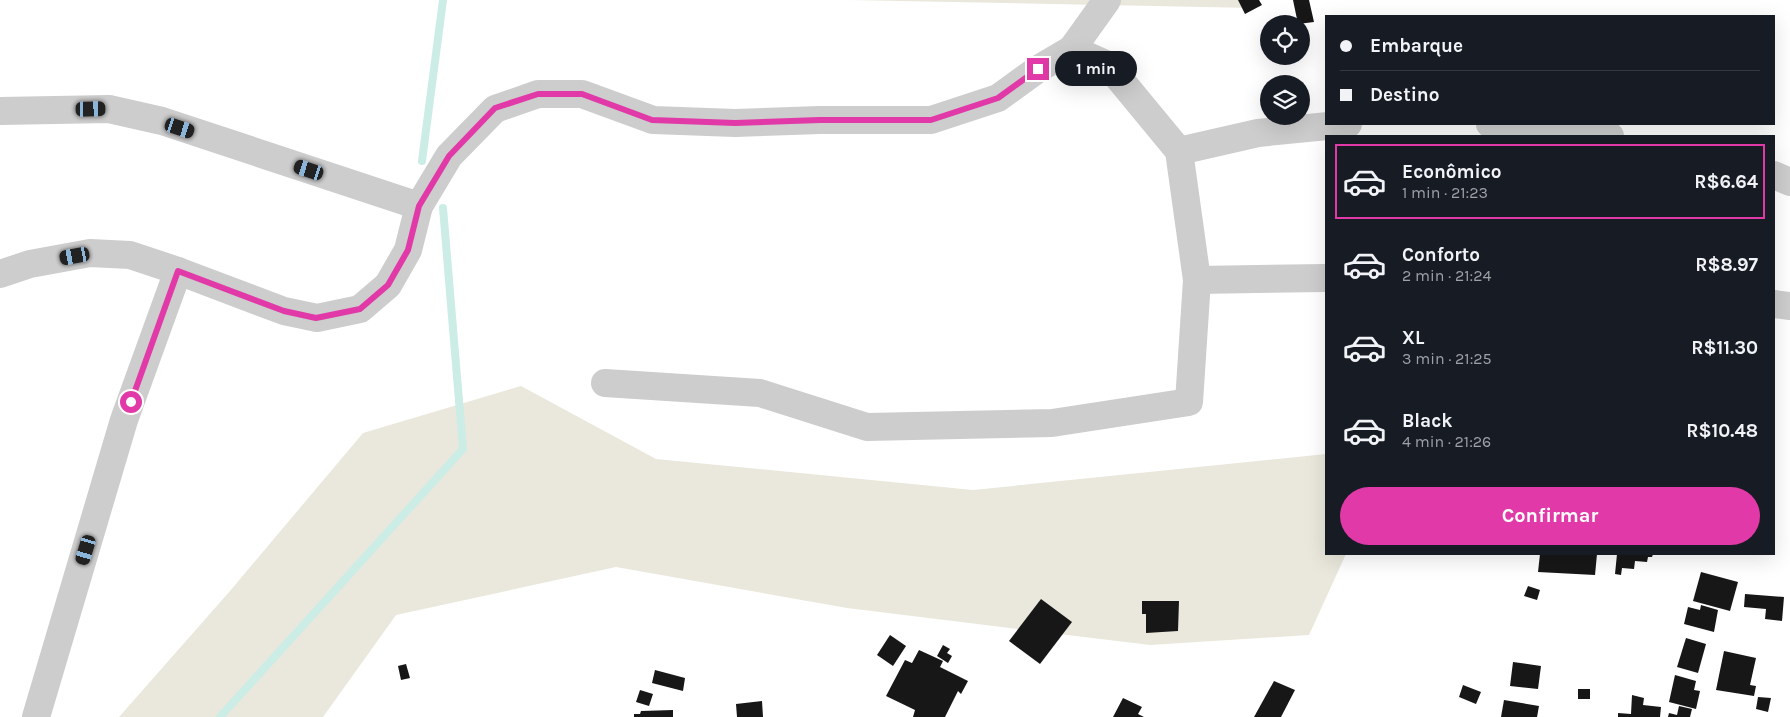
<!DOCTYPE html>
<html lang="pt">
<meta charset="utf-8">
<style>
:root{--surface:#171b24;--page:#20242c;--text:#f1f3f6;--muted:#9ea1a6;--line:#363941;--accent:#e139a7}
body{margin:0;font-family:Karla,sans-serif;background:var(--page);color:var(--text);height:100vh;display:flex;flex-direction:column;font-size:19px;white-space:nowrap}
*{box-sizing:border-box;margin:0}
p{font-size:16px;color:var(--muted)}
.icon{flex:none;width:28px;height:28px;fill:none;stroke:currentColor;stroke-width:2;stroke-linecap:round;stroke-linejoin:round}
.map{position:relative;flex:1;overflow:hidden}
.sheet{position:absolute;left:1325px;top:135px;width:450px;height:420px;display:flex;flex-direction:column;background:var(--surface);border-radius:0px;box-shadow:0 5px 20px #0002}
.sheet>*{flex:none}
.banner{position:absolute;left:1325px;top:15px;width:450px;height:110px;border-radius:0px;box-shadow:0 5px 20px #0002;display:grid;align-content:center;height:110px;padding:0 15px;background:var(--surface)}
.controls{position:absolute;left:1260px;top:15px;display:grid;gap:10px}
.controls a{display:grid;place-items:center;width:50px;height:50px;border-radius:50%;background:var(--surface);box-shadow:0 5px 20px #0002;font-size:25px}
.end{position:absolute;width:22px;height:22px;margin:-11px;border:6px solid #e139a7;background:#fff;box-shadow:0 0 0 2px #fff}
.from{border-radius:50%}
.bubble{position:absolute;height:35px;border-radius:18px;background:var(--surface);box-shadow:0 5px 20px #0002;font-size:16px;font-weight:700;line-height:35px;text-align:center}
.car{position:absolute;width:15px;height:30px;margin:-15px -8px;border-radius:6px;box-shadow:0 0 4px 1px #0007;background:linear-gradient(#222 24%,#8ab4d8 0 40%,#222 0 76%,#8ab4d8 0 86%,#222 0)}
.banner b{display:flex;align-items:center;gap:18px;height:48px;font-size:19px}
.banner b+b{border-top:1px solid var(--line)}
.banner i{width:12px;height:12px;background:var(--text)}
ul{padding:9px 0 0;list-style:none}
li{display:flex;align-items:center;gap:15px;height:75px;margin:0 10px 8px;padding:0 5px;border:2px solid transparent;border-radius:0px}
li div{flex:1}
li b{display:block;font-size:19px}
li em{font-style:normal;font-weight:700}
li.selected{border-color:var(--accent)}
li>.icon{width:45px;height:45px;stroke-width:1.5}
.action{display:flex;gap:10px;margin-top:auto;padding:10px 15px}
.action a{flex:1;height:58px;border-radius:30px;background:var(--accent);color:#fff;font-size:20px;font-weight:700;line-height:58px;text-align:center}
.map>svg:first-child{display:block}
.green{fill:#eae8dc}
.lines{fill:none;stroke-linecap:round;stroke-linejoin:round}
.stream{stroke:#ccece6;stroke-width:8}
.building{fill:#171717}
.minor{stroke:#cdcdcd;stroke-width:28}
.route{stroke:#e139a7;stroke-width:6}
</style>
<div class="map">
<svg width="1790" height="717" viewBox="0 0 1790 717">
<rect width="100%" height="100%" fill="#fff"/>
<g class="green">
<polygon points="849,0 1257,0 1253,8"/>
<polygon points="521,386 656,459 973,490 1326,454 1326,554 1346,554 1309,635 1150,645 847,608 616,567 396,615 323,717 119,717 230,591 363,433"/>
</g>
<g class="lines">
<g class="stream">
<polyline points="422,161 443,0"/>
<polyline points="220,717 463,449 443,208"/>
</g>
</g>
<g class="building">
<polygon points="1238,0 1259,0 1262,5 1245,14"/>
<polygon points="1293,0 1309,0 1314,22 1298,24"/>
<polygon points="1540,554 1597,554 1595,575 1538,572"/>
<polygon points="1617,554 1653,554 1652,557 1648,557 1647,562 1635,561 1634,569 1622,568 1621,575 1615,574"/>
<polygon points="1701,572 1738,582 1730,611 1693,601"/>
<polygon points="1528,586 1540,590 1537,600 1524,596"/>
<polygon points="1745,594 1784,597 1782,621 1765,619 1766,609 1744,607"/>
<polygon points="1041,599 1072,622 1040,664 1009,641"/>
<polygon points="1142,601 1179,601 1178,631 1146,633 1146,614 1142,614"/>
<polygon points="1701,605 1718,610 1714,632 1684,624 1688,607 1700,610"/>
<polygon points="890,635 906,646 893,666 877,655"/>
<polygon points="1686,638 1706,644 1698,673 1677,667"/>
<polygon points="943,645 950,649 947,653 952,656 948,663 937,656"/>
<polygon points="919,650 943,661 940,667 968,681 961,694 958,691 945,717 913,717 915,710 886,696 905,660 912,663"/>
<polygon points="1724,651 1756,658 1750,685 1756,686 1754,696 1716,690"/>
<polygon points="1513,662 1541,666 1538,689 1510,686"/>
<polygon points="406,664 410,678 401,680 398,666"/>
<polygon points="655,670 685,678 683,691 652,683"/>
<polygon points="1675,675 1696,681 1694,690 1700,691 1696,709 1669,702"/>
<polygon points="1274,681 1295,690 1281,717 1254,717"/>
<polygon points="1463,685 1481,692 1476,704 1459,697"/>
<rect x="1578" y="689" width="12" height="10"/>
<polygon points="640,690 653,694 649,706 636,702"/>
<polygon points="1632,695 1644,698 1643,705 1661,707 1660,717 1618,717 1618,713 1631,714"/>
<polygon points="1758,697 1771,698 1768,712 1756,709"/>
<polygon points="1123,698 1142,707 1138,714 1144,717 1113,717"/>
<polygon points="1504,700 1539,706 1537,717 1501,717"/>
<polygon points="762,701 763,717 737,717 736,704"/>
<polygon points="1679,706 1692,709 1690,717 1668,717 1669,713 1677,715"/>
<polygon points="673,710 673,717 634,717 634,714 640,714 641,711"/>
</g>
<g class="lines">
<g class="minor">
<polyline points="1072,49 1107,0"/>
<polyline points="0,111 109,109 162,121 419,206"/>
<polyline points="1490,124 1582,131 1610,136"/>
<polyline points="1179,151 1258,133 1348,124"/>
<polyline points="1774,175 1790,182"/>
<polyline points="0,274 30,264 90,253 130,255 178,271 284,311 317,318 360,309 388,285 408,250 419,206 449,156 495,109 538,94 582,94 653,120 735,123 820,120 931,120 998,98 1038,69 1072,49 1108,65 1179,151 1197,280 1189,402 1052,423 867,427 760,393 605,383"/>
<polyline points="1197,280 1326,278"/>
<polyline points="1774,304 1790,306"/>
<polyline points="36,717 124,420 178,271"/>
</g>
</g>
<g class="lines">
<polyline class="route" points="131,402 178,271 284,311 316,318 360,309 388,285 408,250 419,206 449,156 495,108 538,94 582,94 652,120 735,123 820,120 931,120 998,98 1038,69"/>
</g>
</svg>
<div class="controls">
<a><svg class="icon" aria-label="locate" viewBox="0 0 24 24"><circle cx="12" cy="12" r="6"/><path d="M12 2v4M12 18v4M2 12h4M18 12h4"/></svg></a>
<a><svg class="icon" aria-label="layers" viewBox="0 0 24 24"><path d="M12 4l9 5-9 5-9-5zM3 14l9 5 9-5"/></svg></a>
</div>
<i class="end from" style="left:131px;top:402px"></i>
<i class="end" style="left:1038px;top:69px"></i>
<div class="bubble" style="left:1055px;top:51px;width:82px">1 min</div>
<i class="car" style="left:91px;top:109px;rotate:89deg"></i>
<i class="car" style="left:180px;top:128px;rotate:108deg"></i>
<i class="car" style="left:309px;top:170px;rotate:288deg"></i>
<i class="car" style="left:75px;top:256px;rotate:260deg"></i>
<i class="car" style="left:86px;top:550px;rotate:197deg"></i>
<div class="banner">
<b><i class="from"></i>Embarque</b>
<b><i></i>Destino</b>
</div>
<section class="sheet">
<ul>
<li class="selected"><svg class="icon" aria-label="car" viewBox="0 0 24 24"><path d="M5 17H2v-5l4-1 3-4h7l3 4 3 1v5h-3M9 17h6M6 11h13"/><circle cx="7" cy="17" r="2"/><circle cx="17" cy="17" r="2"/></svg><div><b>Econômico</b><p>1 min · 21:23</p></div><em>R$6.64</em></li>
<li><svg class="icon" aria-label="car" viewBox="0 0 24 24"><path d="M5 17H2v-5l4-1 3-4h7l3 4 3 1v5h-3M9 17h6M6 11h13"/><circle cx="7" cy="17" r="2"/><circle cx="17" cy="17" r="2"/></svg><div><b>Conforto</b><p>2 min · 21:24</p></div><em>R$8.97</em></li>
<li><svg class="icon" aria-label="car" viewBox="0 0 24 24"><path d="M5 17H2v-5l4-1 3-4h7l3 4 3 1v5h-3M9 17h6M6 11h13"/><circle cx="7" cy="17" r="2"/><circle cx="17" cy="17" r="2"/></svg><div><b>XL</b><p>3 min · 21:25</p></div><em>R$11.30</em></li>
<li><svg class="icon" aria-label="car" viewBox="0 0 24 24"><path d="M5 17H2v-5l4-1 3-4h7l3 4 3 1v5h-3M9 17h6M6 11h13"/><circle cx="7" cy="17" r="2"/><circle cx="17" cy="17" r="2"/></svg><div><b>Black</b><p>4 min · 21:26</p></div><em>R$10.48</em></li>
</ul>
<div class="action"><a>Confirmar</a></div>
</section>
</div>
